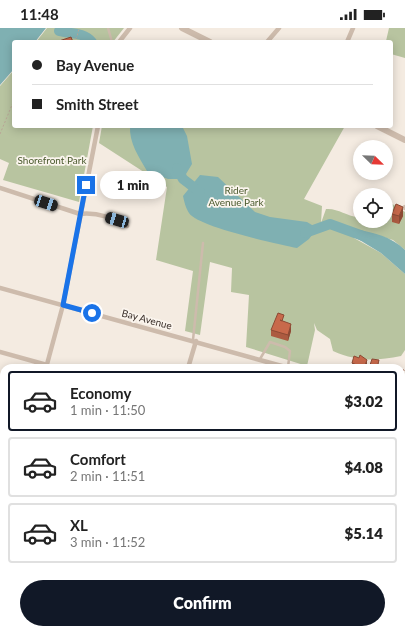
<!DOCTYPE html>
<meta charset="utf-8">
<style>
:root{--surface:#fff;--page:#f2f2f2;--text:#222;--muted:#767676;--line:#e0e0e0;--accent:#111827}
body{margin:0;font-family:Lato,sans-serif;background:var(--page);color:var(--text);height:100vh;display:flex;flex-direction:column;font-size:15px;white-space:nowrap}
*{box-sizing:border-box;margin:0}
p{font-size:13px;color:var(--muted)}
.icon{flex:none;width:22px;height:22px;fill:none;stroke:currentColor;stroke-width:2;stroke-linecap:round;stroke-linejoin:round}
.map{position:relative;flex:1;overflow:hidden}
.side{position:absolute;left:0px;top:336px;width:405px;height:270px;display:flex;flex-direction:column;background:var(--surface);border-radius:12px 12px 0 0;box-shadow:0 2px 10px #0003}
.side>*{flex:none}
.top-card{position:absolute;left:12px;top:12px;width:381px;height:88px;border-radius:4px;box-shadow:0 2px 10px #0003;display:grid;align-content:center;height:88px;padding:0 20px;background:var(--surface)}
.needle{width:26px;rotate:113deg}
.controls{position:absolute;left:353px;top:112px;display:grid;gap:8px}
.controls a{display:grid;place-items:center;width:40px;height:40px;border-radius:50%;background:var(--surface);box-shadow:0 2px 10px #0003;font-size:20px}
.end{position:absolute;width:18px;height:18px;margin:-9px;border:5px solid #1a73e8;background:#fff;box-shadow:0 0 0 2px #fff}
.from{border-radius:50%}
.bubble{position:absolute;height:28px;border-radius:14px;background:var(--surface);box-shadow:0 2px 10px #0003;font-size:13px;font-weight:800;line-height:28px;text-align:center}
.car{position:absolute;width:12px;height:24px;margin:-12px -6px;border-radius:5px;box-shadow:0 0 3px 1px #0007;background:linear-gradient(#222 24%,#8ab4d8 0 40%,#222 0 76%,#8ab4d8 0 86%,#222 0)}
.top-card b{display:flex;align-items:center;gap:14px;height:38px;font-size:15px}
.top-card b+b{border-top:1px solid var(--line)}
.top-card i{width:10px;height:10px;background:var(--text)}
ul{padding:7px 0 0;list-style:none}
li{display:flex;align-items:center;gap:12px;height:60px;margin:0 8px 6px;padding:0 12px;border:2px solid var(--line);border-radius:4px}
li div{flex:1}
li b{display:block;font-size:15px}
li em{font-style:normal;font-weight:800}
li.active{border-color:var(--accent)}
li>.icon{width:36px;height:36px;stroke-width:1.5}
.primary-button{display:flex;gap:8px;margin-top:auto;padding:8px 20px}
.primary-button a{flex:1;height:46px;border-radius:24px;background:var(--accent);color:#fff;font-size:16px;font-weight:800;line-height:46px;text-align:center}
.status{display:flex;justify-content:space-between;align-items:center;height:28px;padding:0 20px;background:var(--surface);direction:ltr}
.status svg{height:11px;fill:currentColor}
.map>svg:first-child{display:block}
.green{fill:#b8c4a0}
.water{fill:#7fb0b2}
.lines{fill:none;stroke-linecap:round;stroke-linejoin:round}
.river{stroke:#7fb0b2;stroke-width:10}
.path{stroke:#b9a596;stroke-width:1;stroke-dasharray:2 2;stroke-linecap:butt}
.service{stroke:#cdbbac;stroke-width:2.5}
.minor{stroke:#cdbbac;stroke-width:4.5}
.tertiary{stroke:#cdbbac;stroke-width:6}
.wall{fill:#ac5a40}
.shaded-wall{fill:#8c4a34}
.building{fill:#c8694b;stroke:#8c4a34}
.route{stroke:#1a73e8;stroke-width:5}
.labels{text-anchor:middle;stroke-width:3.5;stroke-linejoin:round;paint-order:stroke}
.park-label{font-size:10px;fill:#4a5a2e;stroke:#fbf5ee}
.street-label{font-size:10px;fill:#3b302b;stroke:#fbf5ee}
</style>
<div class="status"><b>11:48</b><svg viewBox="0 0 49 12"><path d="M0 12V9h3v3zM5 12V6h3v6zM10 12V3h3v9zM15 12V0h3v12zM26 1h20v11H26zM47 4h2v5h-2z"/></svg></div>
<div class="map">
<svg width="405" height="606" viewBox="0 0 405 606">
<rect width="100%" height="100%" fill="#f4ebe1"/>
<g class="green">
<polygon points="47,0 124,0 113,14 36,14"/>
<polygon points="389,0 405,0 405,30 391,26 391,14 386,13"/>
<polygon points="14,42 14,98 93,98 79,174 3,152 9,135 0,131 0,58"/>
<path d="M102,98H345L304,171L322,178L321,195L326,181C338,180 346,188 358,189L360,187V193H386V172L405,184V222L393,212L355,201L354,210L381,225L405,246V322L401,328C376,333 358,334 333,323L330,311L317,302L314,295L315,302L307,338L246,319L249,267L231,264L232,240L210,234L200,307L185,303L193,243L156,232L167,159L99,115Z"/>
<polygon points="0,395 4,396 4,580 0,576"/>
<polygon points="159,602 240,602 237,606 161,606"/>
</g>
<g class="water">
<polygon points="0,0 46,0 35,14 14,14 14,41 0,57"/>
<path d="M130,98H182L187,108L192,136L183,151H168L147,143C139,129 129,115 130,98Z"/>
<path d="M200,147L218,149L255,184L270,189L307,194L317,200L309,211L297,220C278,216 198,199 189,185C186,181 184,173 183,168Z"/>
<path d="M355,201C374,205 391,208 405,222V246L381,225L348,205Z"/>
<polygon points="0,576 4,580 4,602 151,602 153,606 0,606"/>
</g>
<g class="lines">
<g class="river">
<path d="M59,3C71,6 83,4 92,14"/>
<polyline points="177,140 183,151 200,164"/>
<polyline points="305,205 330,196 363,208"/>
</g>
<g class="path">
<polyline points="73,14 77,9 79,0"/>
<polyline points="0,106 14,72"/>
</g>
<g class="service">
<polyline points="108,0 112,14"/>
<polyline points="193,312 203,215"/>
<polyline points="260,331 270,314 285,319 290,323 288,339"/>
<polyline points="263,603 279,602"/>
</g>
<g class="minor">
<polyline points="119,14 130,0"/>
<polyline points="267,14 279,0"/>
<polyline points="347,14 353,0"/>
<path d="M0,160L80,186C97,184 113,190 127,198"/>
<polyline points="405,180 405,179"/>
<polyline points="0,260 289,340"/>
<polyline points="0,324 47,337"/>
<polyline points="46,340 63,277 98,98"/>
<polyline points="188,340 196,313"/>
<polyline points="401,374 405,376"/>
<polyline points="0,391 4,392"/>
<polyline points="401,548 405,549"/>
<polyline points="368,606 370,602"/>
</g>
<g class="tertiary">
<polyline points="182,0 210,14"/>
<polyline points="377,98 405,112"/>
</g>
</g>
<g class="wall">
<polygon points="392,186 403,188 399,196 392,194"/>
<polygon points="284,293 284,294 291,303 288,313 271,308 271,302"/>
<polygon points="352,335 367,340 352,340"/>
<polygon points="401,341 404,350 403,352 405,349 405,361 403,360 403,352 401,359"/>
<polygon points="405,391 405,416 404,415 404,408 402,408 402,399"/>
<polygon points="405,516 405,531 403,530 403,521"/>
</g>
<g class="shaded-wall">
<polygon points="403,179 403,188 399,196 399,188"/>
<polygon points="291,296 291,303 288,313 288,307"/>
<polygon points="367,332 367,340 364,340"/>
<polygon points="404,342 404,350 401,359 401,351"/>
<polygon points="402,560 402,569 401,571 401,563"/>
<polygon points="335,602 336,602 336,603 335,606 333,606"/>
</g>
<g class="building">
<polygon points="71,9 73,14 56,14"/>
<polygon points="396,176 403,179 399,188 392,186"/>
<polygon points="278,285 284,287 282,293 280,292 291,296 288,307 271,302"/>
<polygon points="360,327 367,332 364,340 352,335 354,328 359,330"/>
<polygon points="372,331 379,332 378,336 384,338 383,340 369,340"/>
<polygon points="391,338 399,340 391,340"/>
<polygon points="401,341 404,342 401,351"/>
<polygon points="405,391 405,401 402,399"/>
<polygon points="403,516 405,516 405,522 403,521"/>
<polygon points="328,602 335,602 333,606 329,606 327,604"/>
<polygon points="350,603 356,605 355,606 347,606"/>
</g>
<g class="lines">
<polyline class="route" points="86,157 63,277 92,285"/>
</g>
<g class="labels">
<g class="park-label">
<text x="52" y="136">Shorefront Park</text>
<text x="236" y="166">Rider<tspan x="236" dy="12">Avenue Park</tspan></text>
</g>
<g class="street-label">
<text transform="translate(147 291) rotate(15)" y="4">Bay Avenue</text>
</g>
</g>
</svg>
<div class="controls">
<a><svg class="needle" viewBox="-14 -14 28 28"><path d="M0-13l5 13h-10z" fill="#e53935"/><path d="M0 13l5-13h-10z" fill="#767676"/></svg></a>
<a><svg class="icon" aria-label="locate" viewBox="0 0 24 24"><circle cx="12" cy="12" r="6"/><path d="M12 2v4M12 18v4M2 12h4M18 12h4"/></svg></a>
</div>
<i class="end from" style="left:92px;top:285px"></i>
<i class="end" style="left:86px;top:157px"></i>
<div class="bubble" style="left:100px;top:143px;width:66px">1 min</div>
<i class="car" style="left:46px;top:175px;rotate:108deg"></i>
<i class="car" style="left:117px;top:192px;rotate:286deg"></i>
<div class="top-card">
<b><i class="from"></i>Bay Avenue</b>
<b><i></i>Smith Street</b>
</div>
<section class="side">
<ul>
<li class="active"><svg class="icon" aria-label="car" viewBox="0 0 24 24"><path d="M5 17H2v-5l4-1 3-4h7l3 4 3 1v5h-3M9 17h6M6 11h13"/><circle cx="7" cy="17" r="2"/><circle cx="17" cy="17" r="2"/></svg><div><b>Economy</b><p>1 min · 11:50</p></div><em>$3.02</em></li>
<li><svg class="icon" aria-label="car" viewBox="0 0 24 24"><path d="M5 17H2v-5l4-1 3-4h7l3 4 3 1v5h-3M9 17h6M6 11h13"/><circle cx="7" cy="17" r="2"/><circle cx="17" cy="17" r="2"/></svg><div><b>Comfort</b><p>2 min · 11:51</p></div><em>$4.08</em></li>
<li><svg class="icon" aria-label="car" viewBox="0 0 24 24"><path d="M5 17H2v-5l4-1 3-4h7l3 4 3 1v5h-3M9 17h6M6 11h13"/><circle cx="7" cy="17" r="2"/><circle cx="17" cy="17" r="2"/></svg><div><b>XL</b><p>3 min · 11:52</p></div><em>$5.14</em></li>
</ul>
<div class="primary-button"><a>Confirm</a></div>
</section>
</div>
